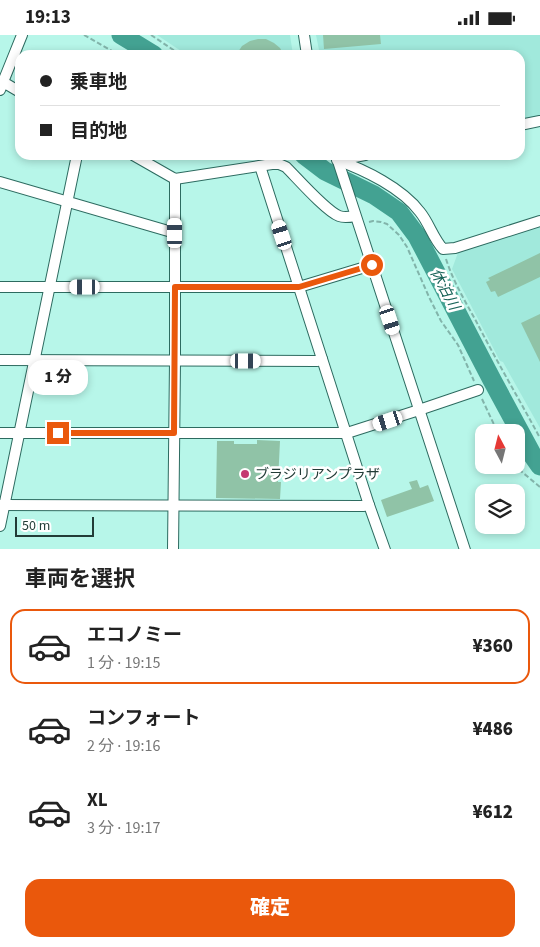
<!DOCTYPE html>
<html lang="ja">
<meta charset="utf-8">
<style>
:root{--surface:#fff;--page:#f2f2f2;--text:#222;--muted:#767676;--line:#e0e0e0;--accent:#ea580c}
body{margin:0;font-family:"Source Sans 3","Noto Sans JP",sans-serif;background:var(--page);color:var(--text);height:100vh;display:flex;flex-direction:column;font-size:19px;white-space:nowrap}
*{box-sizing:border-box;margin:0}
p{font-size:16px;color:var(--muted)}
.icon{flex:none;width:28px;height:28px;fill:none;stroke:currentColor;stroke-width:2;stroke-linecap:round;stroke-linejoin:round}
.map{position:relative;height:514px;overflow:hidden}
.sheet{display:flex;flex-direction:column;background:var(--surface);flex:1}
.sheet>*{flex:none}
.guide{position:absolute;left:15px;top:15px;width:510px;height:110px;border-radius:15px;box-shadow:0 2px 8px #0003;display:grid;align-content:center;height:110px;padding:0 25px;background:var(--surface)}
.needle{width:32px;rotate:353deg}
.buttons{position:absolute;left:475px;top:389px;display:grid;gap:10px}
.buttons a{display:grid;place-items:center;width:50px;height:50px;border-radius:10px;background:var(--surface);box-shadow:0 2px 8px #0003;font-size:25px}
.scale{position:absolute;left:15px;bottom:12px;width:79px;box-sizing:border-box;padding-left:5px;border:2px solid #223c37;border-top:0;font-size:14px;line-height:18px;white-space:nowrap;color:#223c37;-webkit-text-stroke:4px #fff;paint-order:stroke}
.end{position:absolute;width:22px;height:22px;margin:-11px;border:6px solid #ea580c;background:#fff;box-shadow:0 0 0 2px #fff}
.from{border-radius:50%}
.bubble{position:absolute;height:35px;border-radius:15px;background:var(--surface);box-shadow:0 2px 8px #0003;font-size:16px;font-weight:800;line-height:35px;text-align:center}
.car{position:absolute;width:15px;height:30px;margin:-15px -8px;border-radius:6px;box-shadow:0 0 4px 1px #0007;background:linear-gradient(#fff 24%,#345 0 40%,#fff 0 76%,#345 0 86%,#fff 0)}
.guide b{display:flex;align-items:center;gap:18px;height:48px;font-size:19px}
.guide b+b{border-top:1px solid var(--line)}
.guide i{width:12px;height:12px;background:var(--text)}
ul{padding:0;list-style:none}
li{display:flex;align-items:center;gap:15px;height:75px;margin:0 10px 8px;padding:0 15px;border:2px solid transparent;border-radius:15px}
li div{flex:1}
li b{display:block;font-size:19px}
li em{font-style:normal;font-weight:800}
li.current{border-color:var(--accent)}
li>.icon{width:45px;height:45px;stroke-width:1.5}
h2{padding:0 25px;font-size:22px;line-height:60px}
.action{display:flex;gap:10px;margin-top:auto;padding:10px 25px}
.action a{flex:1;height:58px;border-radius:15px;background:var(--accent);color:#fff;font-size:20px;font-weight:800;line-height:58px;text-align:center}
.status{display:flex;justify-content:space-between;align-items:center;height:35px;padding:0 25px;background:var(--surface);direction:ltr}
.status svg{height:14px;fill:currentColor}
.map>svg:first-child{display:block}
.built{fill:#a1e9dc}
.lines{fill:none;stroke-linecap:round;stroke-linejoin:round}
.river{stroke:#43a292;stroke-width:19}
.building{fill:#90c3a7}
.minor-casing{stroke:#2d6b60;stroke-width:12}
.path{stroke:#82b4aa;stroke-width:2;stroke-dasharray:5 2.5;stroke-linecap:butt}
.minor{stroke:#fff;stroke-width:10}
.route{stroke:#ea580c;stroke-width:6}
.poi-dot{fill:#c43970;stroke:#fff;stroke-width:2}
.labels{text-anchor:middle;stroke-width:5;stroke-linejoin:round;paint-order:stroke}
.poi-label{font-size:14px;fill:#223c37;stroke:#fff;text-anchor:start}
.water-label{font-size:15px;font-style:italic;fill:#196459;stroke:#fff}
</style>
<div class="status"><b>19:13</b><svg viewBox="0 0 49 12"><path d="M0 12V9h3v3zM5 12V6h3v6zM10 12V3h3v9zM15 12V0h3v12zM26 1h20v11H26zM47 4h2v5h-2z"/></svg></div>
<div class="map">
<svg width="540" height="515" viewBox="0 0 540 515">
<rect width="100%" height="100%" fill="#b7f6e9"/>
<g class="built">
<polygon points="157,0 290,0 293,20 187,20"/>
<polygon points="316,0 540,0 540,81 520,85 520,20 320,20"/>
<polygon points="540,189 540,393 503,327 500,326 452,234 459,215"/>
</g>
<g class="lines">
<g class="river">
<polyline points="121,0 154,20"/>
<polyline points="304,120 325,136 374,160 399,177 417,201 492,345 533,421 540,431"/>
</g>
</g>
<g class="building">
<polygon points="323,0 380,0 381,9 324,14"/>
<polygon points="258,4 266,4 274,8 280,13 284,20 236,20 242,11 250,6"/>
<polygon points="540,218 540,242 498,262 495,256 491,257 486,247 490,245 488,243"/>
<polygon points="540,279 540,327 521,288"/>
<polygon points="257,405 280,406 278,447 281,447 280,464 216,463 217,406 234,406 234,409 257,409"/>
<polygon points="417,445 420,453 428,450 434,466 387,482 381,465 412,454 409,447"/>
</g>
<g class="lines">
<defs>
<g id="minor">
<polyline points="304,0 307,20"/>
<polyline points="3,47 22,0"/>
<polyline points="0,55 3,47 20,57"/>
<polyline points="520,90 540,86"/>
<path d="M133,120L175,144L272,129H279L286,132C297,143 326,176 339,181C344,183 350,182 355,181"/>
<polyline points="336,120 465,515"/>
<path d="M337,125C365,135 402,153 420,177C429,188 433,203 443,214L455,213L540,186"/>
<polyline points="338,125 365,120"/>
<polyline points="260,131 369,470 385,515"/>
<polyline points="0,147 175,198"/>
<polyline points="0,252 299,252 372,230"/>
<polyline points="0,325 317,326 322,324"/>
<polyline points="0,398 347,398 419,375 478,355"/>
<polyline points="0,470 363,471 369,470"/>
<polyline points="0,491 77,120"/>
<polyline points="173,515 175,326 175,144"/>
</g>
</defs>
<use href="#minor" class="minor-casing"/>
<g class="path">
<polyline points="84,0 119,20"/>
<polyline points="151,0 181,20"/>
<polyline points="369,187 373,186 381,187 387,189 399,200 407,212 429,262 441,286 458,310 474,346"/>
<path d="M446,224C453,246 465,266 476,286C496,325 519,364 540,403"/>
<polyline points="482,364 498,398"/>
<polyline points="516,427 522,437 540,452"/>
</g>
<use href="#minor" class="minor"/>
</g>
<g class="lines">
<polyline class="route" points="58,398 174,398 175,252 299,252 372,230"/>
</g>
<circle class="poi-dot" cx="245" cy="439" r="5"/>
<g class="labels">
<g class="poi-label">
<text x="255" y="444">ブラジリアンプラザ</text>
</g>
<g class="water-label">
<text transform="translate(445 254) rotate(62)" y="5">休泊川</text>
</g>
</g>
</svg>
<div class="buttons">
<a><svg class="needle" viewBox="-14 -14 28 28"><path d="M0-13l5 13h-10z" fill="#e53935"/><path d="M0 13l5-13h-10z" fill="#767676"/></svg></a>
<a><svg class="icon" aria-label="layers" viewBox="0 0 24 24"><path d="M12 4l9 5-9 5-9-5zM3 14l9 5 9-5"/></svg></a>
</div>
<div class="scale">50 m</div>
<i class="end from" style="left:372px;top:230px"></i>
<i class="end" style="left:58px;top:398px"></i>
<div class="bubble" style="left:28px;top:325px;width:60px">1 分</div>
<i class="car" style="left:175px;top:198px;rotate:0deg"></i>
<i class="car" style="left:282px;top:200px;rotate:342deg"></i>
<i class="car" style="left:85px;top:252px;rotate:270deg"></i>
<i class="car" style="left:390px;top:285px;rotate:162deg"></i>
<i class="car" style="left:246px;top:326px;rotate:90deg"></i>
<i class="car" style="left:388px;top:386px;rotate:252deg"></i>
<div class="guide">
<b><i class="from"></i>乗車地</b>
<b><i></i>目的地</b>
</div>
</div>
<section class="sheet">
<h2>車両を選択</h2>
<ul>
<li class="current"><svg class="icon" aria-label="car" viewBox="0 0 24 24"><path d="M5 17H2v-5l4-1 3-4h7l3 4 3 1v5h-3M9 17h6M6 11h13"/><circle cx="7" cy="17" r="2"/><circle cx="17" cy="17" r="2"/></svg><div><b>エコノミー</b><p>1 分 · 19:15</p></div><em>¥360</em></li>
<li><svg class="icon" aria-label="car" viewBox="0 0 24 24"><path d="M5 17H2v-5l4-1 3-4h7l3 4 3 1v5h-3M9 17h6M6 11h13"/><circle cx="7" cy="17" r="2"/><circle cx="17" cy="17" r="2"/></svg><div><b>コンフォート</b><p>2 分 · 19:16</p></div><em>¥486</em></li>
<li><svg class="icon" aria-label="car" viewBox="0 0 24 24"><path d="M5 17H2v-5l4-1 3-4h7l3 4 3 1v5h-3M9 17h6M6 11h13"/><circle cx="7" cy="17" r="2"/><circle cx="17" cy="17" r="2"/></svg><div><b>XL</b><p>3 分 · 19:17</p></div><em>¥612</em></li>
</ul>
<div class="action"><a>確定</a></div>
</section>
